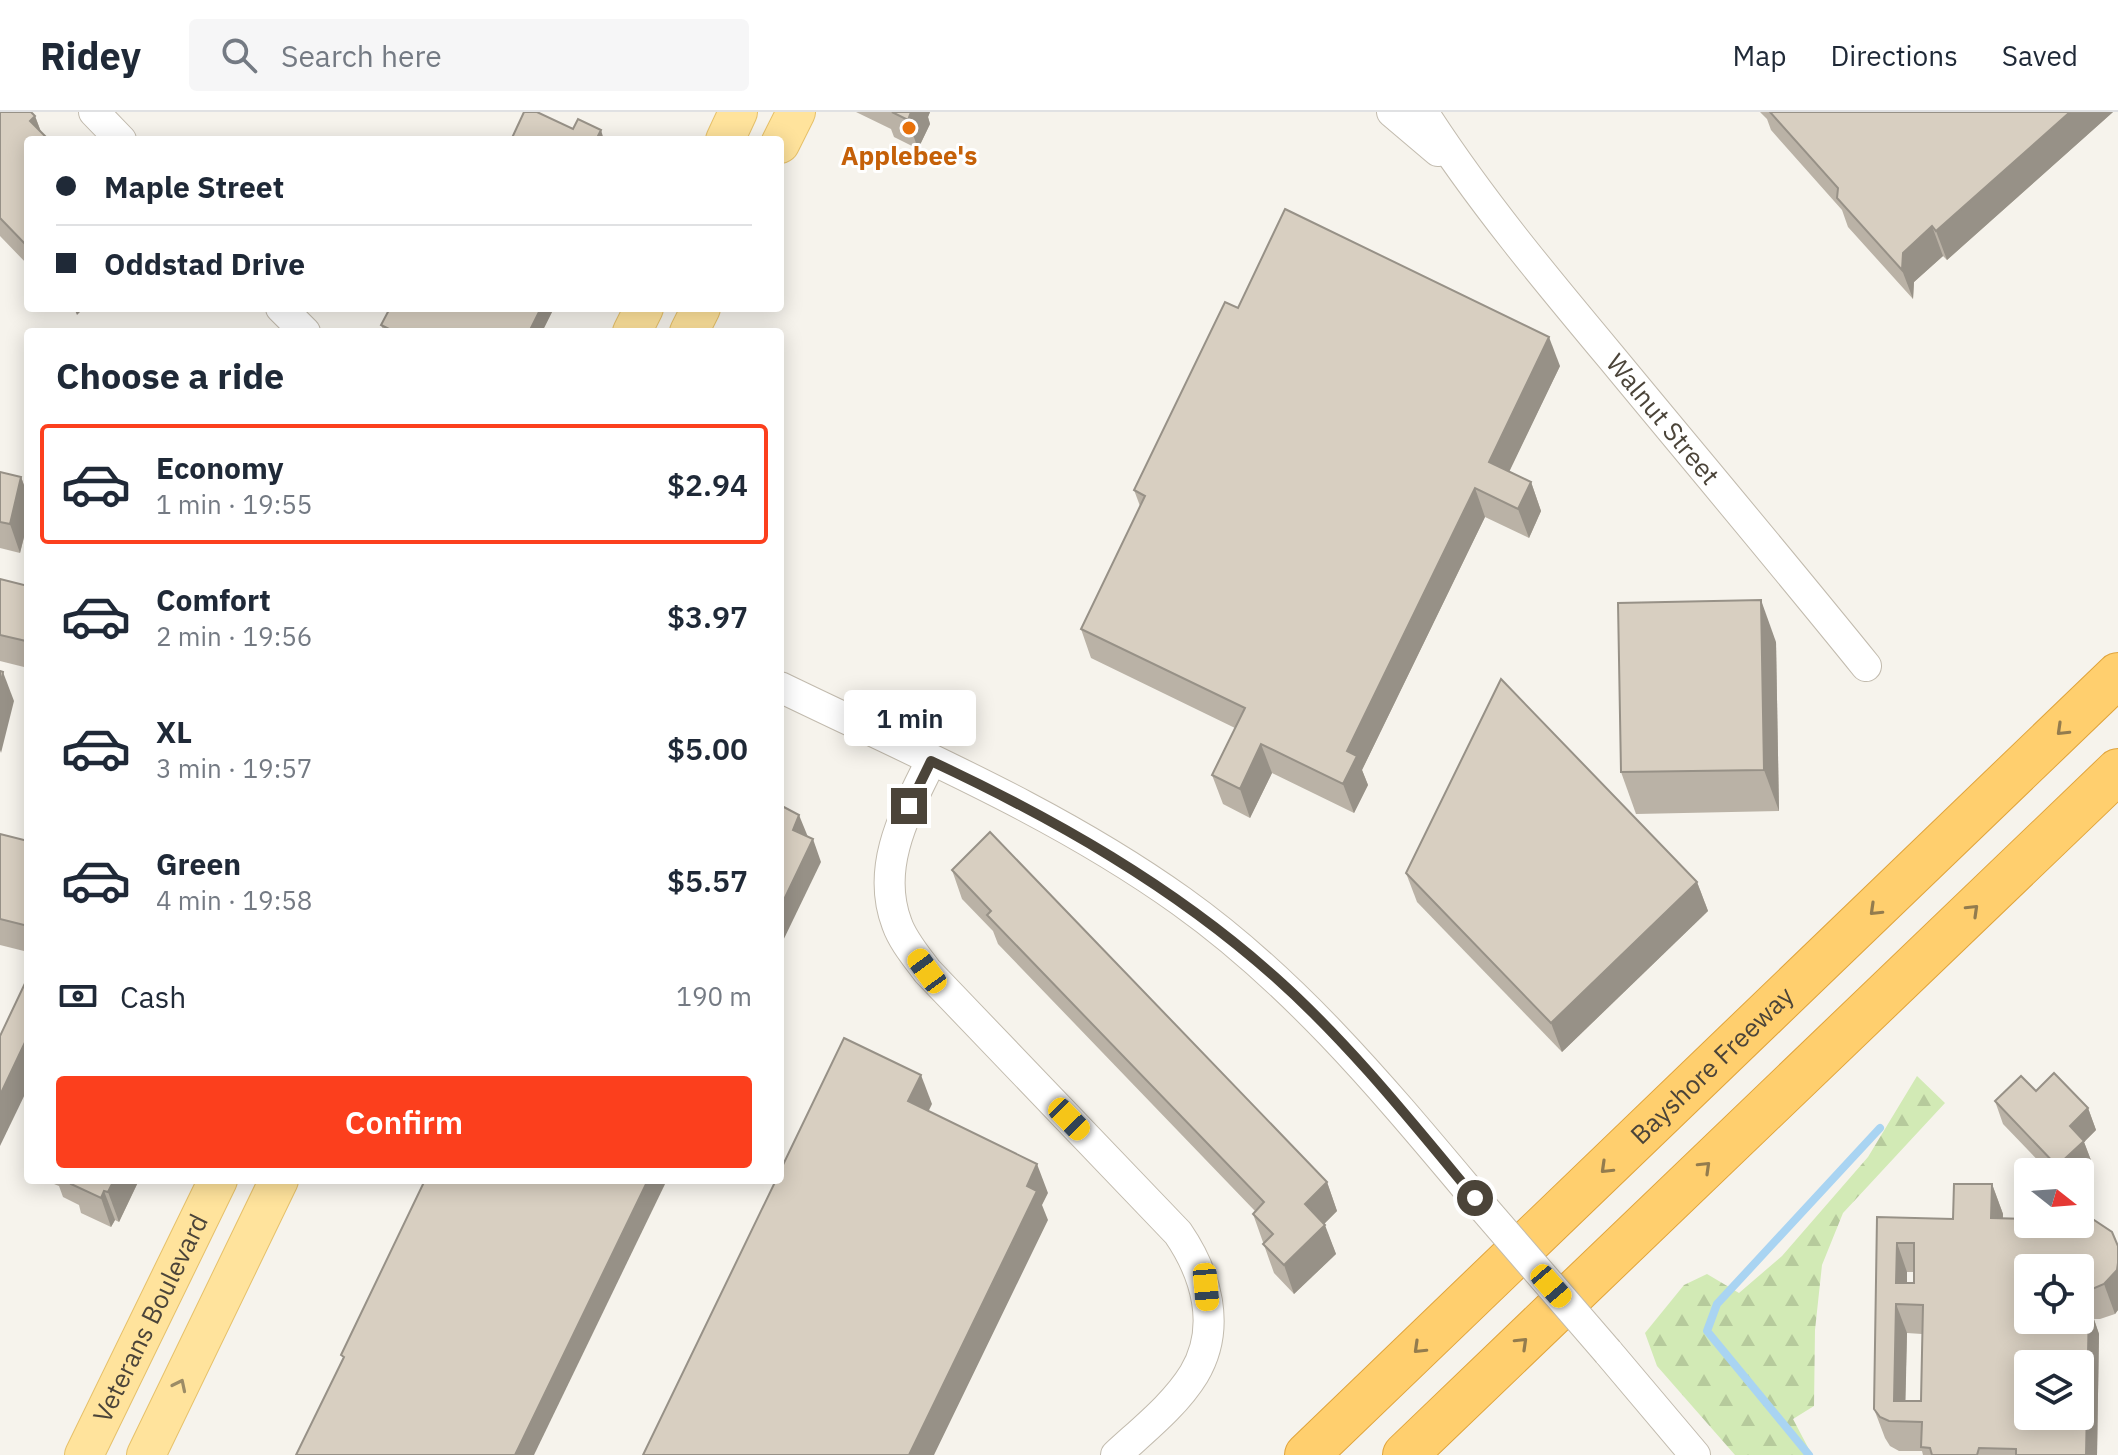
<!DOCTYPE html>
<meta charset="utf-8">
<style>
:root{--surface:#fff;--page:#f6f6f7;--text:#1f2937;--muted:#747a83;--line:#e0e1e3;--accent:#fc3f1d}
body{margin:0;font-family:"IBM Plex Sans",sans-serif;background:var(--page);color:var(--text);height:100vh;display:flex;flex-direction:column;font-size:30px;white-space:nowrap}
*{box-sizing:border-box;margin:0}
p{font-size:26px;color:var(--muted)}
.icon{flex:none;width:44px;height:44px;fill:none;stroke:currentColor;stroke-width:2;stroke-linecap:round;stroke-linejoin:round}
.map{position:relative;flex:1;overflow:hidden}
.details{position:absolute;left:24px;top:216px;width:760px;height:856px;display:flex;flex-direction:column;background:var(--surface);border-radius:8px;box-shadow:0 4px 20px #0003}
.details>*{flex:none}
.banner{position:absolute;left:24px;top:24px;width:760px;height:176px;border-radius:8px;box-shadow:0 4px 20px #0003;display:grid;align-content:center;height:176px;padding:0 32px;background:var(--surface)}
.needle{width:52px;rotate:107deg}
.controls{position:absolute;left:2014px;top:1046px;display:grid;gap:16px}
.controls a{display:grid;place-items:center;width:80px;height:80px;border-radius:8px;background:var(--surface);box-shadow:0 4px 20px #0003;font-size:40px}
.end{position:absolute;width:36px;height:36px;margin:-18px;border:10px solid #4b4439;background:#fff;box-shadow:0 0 0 4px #fff}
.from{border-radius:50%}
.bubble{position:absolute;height:56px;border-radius:8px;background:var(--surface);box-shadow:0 4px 20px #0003;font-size:26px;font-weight:600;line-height:56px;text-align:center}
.car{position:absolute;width:24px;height:48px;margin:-24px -12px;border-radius:10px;box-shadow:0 0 6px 2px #0007;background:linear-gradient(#f5c518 24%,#345 0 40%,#f5c518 0 76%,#345 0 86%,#f5c518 0)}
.banner b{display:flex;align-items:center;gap:28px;height:76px;font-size:30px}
.banner b+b{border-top:2px solid var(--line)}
.banner i{width:20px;height:20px;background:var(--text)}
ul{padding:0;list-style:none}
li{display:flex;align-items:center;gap:24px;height:120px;margin:0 16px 12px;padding:0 16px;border:4px solid transparent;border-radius:8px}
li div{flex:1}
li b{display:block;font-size:30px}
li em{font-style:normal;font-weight:600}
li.active{border-color:var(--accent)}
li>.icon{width:72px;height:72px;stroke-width:1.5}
h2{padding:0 32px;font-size:36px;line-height:96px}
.pay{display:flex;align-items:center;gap:20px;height:88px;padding:0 32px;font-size:30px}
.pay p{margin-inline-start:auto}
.button{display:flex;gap:16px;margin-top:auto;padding:16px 32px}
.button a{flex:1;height:92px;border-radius:8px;background:var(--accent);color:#fff;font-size:32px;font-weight:600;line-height:92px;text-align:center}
header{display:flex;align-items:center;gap:48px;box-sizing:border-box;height:112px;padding:0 40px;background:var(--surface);border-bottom:2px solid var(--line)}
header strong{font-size:38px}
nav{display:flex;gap:44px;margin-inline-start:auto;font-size:28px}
.search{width:560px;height:72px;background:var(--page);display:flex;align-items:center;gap:20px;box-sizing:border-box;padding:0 28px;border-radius:8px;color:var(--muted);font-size:30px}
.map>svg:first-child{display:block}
.forest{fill:url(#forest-firs)}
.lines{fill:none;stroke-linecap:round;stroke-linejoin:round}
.stream{stroke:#a9d4f2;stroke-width:8}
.minor-casing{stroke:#c2bbae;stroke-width:32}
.major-casing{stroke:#e6c16a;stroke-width:40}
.highway-casing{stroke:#e0a43c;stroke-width:46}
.minor{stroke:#fff;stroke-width:30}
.major{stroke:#ffe39c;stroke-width:38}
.highway{stroke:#ffcf6e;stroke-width:44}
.minor-bridge-casing{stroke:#c2bbae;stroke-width:32;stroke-linecap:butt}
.minor-bridge{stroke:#fff;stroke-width:30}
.wall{fill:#bab2a6;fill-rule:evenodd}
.shaded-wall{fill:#979187}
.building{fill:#d8cfc1;stroke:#979187;stroke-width:2;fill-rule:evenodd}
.oneway{stroke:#937c4e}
.oneway2{stroke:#9c8c66}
.route{stroke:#4b4439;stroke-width:10}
.food-dot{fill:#e8710a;stroke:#fff;stroke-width:3}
.labels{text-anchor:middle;stroke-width:6;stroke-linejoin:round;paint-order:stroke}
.food-label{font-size:26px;font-weight:bold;fill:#c56008;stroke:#fff}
.street-label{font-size:26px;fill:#4b4439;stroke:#fff}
</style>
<header>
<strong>Ridey</strong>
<div class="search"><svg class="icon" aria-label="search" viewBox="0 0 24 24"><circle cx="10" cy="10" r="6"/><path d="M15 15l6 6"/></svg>Search here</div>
<nav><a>Map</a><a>Directions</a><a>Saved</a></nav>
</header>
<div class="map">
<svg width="2118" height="1343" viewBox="0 0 2118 1343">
<defs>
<pattern id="forest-firs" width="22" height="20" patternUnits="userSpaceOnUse" patternTransform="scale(2)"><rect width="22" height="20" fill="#d2eab5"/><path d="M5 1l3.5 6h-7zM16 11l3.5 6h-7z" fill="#b6ca9c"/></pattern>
</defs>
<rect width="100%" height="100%" fill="#f6f3ec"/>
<polygon class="forest" points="1917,964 1945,991 1843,1101 1822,1153 1815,1218 1814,1294 1793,1307 1812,1343 1735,1343 1657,1254 1645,1221 1684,1173 1707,1162 1739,1181 1782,1144 1868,1045"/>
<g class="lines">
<polyline class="stream" points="1809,1343 1707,1219 1717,1192 1880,1016"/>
<defs>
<g id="minor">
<polyline points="94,0 121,28"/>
<polyline points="1392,0 1438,39"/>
<path id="s1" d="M1423,0C1479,87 1545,166 1611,245C1696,348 1782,450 1866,554"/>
<polyline points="281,196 305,220"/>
<path d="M780,575C916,641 1058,701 1181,789C1296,871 1385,979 1475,1086"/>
<path d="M931,649C906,700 875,754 897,812C903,829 916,844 927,859L1178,1121C1206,1162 1222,1215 1194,1262C1175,1293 1143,1318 1116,1343"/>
<polyline points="1608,1240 1695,1343"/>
</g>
<g id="major">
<polyline points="725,28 738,0"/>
<polyline points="780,32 796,0"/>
<polyline points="632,220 644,196"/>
<polyline points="689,220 701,196"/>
<path id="s2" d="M84,1343L218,1068"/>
<polyline points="146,1343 279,1068"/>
</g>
<g id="highway">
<path id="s3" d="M1307,1343L2118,563"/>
<polyline points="1405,1343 2118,659"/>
</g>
</defs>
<use href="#minor" class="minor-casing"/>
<use href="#major" class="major-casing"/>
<use href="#highway" class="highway-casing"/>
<use href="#minor" class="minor"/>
<use href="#major" class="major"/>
<use href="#highway" class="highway"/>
<defs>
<polyline id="minor-bridge" points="1475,1086 1608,1240"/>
</defs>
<use href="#minor-bridge" class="minor-bridge-casing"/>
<use href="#minor-bridge" class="minor-bridge"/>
</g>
<g class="wall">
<polygon points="0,0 35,4 41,20 28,28 28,153 0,124"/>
<polygon points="856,0 930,0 928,5 930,12 918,37 894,25 891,17"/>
<polygon points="1760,0 2113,0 1947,148 1943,144 1914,170 1913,187 1848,115 1842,98 1771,18 1767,7"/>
<polygon points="390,196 554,196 542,220 384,220 381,213"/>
<polygon points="1238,196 1560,254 1509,359 1531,370 1541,399 1529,426 1485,405 1362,658 1368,673 1354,701 1272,661 1250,706 1223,692 1212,663 1235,616 1091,546 1081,517 1140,394 1134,378"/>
<polygon points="0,360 21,365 28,384 28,409 20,441 0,436"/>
<polygon points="0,467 28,474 28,556 0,549"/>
<polygon points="1776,530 1779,699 1636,702 1621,660"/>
<polygon points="0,722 28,729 28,840 0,833"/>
<polygon points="952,758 1327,1070 1337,1099 1324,1112 1336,1142 1294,1182 1274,1161 1253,1102 1255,1099 998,832 993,819 962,787"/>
<polygon points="1406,761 1697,770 1708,799 1562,940 1417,790"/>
<polygon points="2036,979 2088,996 2096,1018 2084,1030 2092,1051 2080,1063 2080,1060 2049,1060 2003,1012 1995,989"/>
<polygon points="52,1068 139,1068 119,1110 115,1108 111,1115 81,1101 79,1093 63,1085 59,1074 54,1072"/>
<path d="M1992,1072L2003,1102L2002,1106L2118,1134V1198L2115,1202L2100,1207H2094L2099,1222L2097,1343H1923L1922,1339H1899L1890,1334L1885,1326L1874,1297L1877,1105L1953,1107ZM2080,1156V1208H2028ZM1907,1160H1914V1171H1907ZM1907,1221L1922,1222L1921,1289H1905Z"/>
</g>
<g class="shaded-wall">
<polygon points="911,0 930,0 928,5 930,12 918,37 908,8"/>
<polygon points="2070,0 2113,0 1947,148 1936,119"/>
<polygon points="35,4 44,28 30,9"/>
<polygon points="601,18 604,28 596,28"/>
<polygon points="1932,114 1943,144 1914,170 1913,187 1902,158 1903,141"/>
<polygon points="74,196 84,196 77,203"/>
<polygon points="541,196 554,196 542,220 529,220"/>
<polygon points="1549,225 1560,254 1500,379 1489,350"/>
<polygon points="21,365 28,384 28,409 20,441 10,412"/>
<polygon points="1531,370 1541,399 1529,426 1518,397"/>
<polygon points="1475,376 1485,405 1362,658 1368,673 1354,701 1343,672 1347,639"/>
<polygon points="1761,488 1776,530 1779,699 1764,658"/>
<polygon points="3,560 14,589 1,641 0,638 0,574"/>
<polygon points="1261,632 1272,661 1250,706 1240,677"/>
<polygon points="799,703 808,725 793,718"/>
<polygon points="813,727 821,750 780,835 780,796"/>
<polygon points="1697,770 1708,799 1562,940 1551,911"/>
<polygon points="28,924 28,976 0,1034 0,983"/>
<polygon points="921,963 932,992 919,1019 908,989"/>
<polygon points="2088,996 2096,1018 2084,1030 2092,1051 2080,1063 2080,1060 2059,1060 2057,1054 2070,1014"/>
<polygon points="1037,1052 1048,1081 1042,1093 1048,1108 934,1343 909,1343"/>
<polygon points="114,1068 139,1068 119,1110 108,1080"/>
<polygon points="648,1068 667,1068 534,1343 515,1343"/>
<polygon points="1327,1070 1337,1099 1315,1121 1305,1092"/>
<polygon points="1992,1072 2003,1102 2002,1135 1991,1106"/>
<polygon points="104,1079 115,1108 111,1115 101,1086"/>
<polygon points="1325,1113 1336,1142 1294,1182 1284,1153"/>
<polygon points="1897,1131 1907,1160 1907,1192 1896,1171"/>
<polygon points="2118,1151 2118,1198 2115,1202 2104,1172"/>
<polygon points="1896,1192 1907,1221 1905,1310 1894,1289"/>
<polygon points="2089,1193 2099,1222 2097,1343 2086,1343"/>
</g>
<g class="building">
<polygon points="0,0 31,0 35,4 30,9 49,28 28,28 28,135 0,106"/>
<polygon points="524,0 537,0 573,17 578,7 601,18 596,28 511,28"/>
<polygon points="892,0 911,0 908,8"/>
<polygon points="1770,0 2070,0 1936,119 1932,114 1903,141 1902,158 1837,86 1838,76"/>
<polygon points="1285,97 1549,225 1489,350 1531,370 1518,397 1475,376 1347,639 1357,644 1343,672 1261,632 1240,677 1212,663 1245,596 1081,517 1145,384 1134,378 1225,190 1238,196"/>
<polygon points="390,196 541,196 529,220 395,220 381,213"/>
<polygon points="0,360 21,365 10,412 0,410"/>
<polygon points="0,467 28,474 28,519 26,529 0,523"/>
<polygon points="1761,488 1764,658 1621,660 1618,491"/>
<polygon points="0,559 3,560 0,574"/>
<polygon points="1501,567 1697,770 1551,911 1406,761"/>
<polygon points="780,693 799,703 793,718 813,727 780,796"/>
<polygon points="990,720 1327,1070 1305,1092 1325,1113 1284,1153 1263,1132 1273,1122 1253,1102 1264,1090 987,803 991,799 952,758"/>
<polygon points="0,722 28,729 28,814 0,807"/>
<polygon points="28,865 28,924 0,983 0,924"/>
<polygon points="844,926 921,963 908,989 1037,1052 1027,1074 1037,1079 909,1343 643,1343 776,1068 780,1068 780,1059"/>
<polygon points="2054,961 2088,996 2070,1014 2084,1029 2057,1054 1995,989 2021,964 2036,979"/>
<polygon points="73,1068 114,1068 108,1080 104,1079 101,1086 71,1072"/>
<polygon points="425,1068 648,1068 515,1343 296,1343 344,1245 341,1243"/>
<path d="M1954,1072H1992L1991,1106L2028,1107V1112H2080V1108H2094L2112,1120L2118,1134V1151L2117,1158L2104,1172L2090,1178H2080V1156H2028V1208H2080V1193H2089L2086,1343H2016V1337L1979,1336L1977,1343H1932L1930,1336L1921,1335L1922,1310L1889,1309L1880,1305L1874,1297L1877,1105L1953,1107ZM1897,1131H1914V1171H1896ZM1896,1192L1923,1193L1921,1289H1894ZM2028,1252H2080V1304H2028Z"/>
</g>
<defs><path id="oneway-chevron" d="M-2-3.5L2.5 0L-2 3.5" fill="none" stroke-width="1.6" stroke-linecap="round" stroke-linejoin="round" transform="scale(2)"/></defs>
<g class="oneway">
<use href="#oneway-chevron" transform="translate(2062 618) rotate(136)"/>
<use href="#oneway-chevron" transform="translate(1875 798) rotate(136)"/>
<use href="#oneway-chevron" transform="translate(1973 798) rotate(-44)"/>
<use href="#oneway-chevron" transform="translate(1705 1055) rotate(-44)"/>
<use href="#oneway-chevron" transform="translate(1606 1056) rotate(136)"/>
<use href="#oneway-chevron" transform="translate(1522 1231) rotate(-44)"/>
<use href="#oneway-chevron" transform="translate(1419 1236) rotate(136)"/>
</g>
<use class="oneway2" href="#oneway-chevron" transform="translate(180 1273) rotate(-64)"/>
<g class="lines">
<path class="route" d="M909,694L931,649C1055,707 1173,774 1275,865C1349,931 1412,1010 1475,1086"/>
</g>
<circle class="food-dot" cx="909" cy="16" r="8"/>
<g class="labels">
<g class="food-label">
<text x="909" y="53">Applebee's</text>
</g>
<g class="street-label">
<text dy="9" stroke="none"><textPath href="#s1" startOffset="390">Walnut Street</textPath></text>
<text dy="9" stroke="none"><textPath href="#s3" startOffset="562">Bayshore Freeway</textPath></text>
<text dy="9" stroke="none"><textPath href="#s2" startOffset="152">Veterans Boulevard</textPath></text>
</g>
</g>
</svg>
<div class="controls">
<a><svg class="needle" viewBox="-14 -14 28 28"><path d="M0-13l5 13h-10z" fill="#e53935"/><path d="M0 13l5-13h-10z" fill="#747a83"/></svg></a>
<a><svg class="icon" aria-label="locate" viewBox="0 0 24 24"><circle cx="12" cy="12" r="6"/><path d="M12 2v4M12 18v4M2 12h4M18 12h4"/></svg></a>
<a><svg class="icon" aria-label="layers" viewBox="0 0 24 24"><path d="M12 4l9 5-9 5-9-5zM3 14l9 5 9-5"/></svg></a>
</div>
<i class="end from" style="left:1475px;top:1086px"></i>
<i class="end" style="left:909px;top:694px"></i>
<div class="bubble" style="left:844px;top:578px;width:132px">1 min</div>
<i class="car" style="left:927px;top:859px;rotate:324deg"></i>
<i class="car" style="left:1069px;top:1007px;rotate:136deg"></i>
<i class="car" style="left:1551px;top:1174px;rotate:139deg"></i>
<i class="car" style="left:1206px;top:1175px;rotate:175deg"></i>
<div class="banner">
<b><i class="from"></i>Maple Street</b>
<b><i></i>Oddstad Drive</b>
</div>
<section class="details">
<h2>Choose a ride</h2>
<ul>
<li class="active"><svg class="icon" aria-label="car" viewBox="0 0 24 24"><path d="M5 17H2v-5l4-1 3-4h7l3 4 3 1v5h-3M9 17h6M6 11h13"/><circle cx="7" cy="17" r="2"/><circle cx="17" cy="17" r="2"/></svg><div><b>Economy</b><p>1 min · 19:55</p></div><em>$2.94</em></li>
<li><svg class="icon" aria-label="car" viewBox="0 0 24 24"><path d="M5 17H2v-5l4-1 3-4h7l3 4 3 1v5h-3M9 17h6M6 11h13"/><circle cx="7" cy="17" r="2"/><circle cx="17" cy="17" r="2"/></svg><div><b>Comfort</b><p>2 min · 19:56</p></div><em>$3.97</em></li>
<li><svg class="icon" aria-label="car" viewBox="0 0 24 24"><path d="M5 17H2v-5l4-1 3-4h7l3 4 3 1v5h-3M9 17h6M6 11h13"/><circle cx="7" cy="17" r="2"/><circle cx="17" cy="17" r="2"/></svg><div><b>XL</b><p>3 min · 19:57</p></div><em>$5.00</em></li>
<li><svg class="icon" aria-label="car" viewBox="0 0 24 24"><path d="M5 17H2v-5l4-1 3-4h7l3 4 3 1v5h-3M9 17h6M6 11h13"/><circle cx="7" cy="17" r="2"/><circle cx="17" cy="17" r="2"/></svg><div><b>Green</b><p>4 min · 19:58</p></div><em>$5.57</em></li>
</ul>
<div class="pay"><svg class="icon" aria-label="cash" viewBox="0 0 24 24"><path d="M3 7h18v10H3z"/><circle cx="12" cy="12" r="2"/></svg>Cash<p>190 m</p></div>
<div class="button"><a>Confirm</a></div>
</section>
</div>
